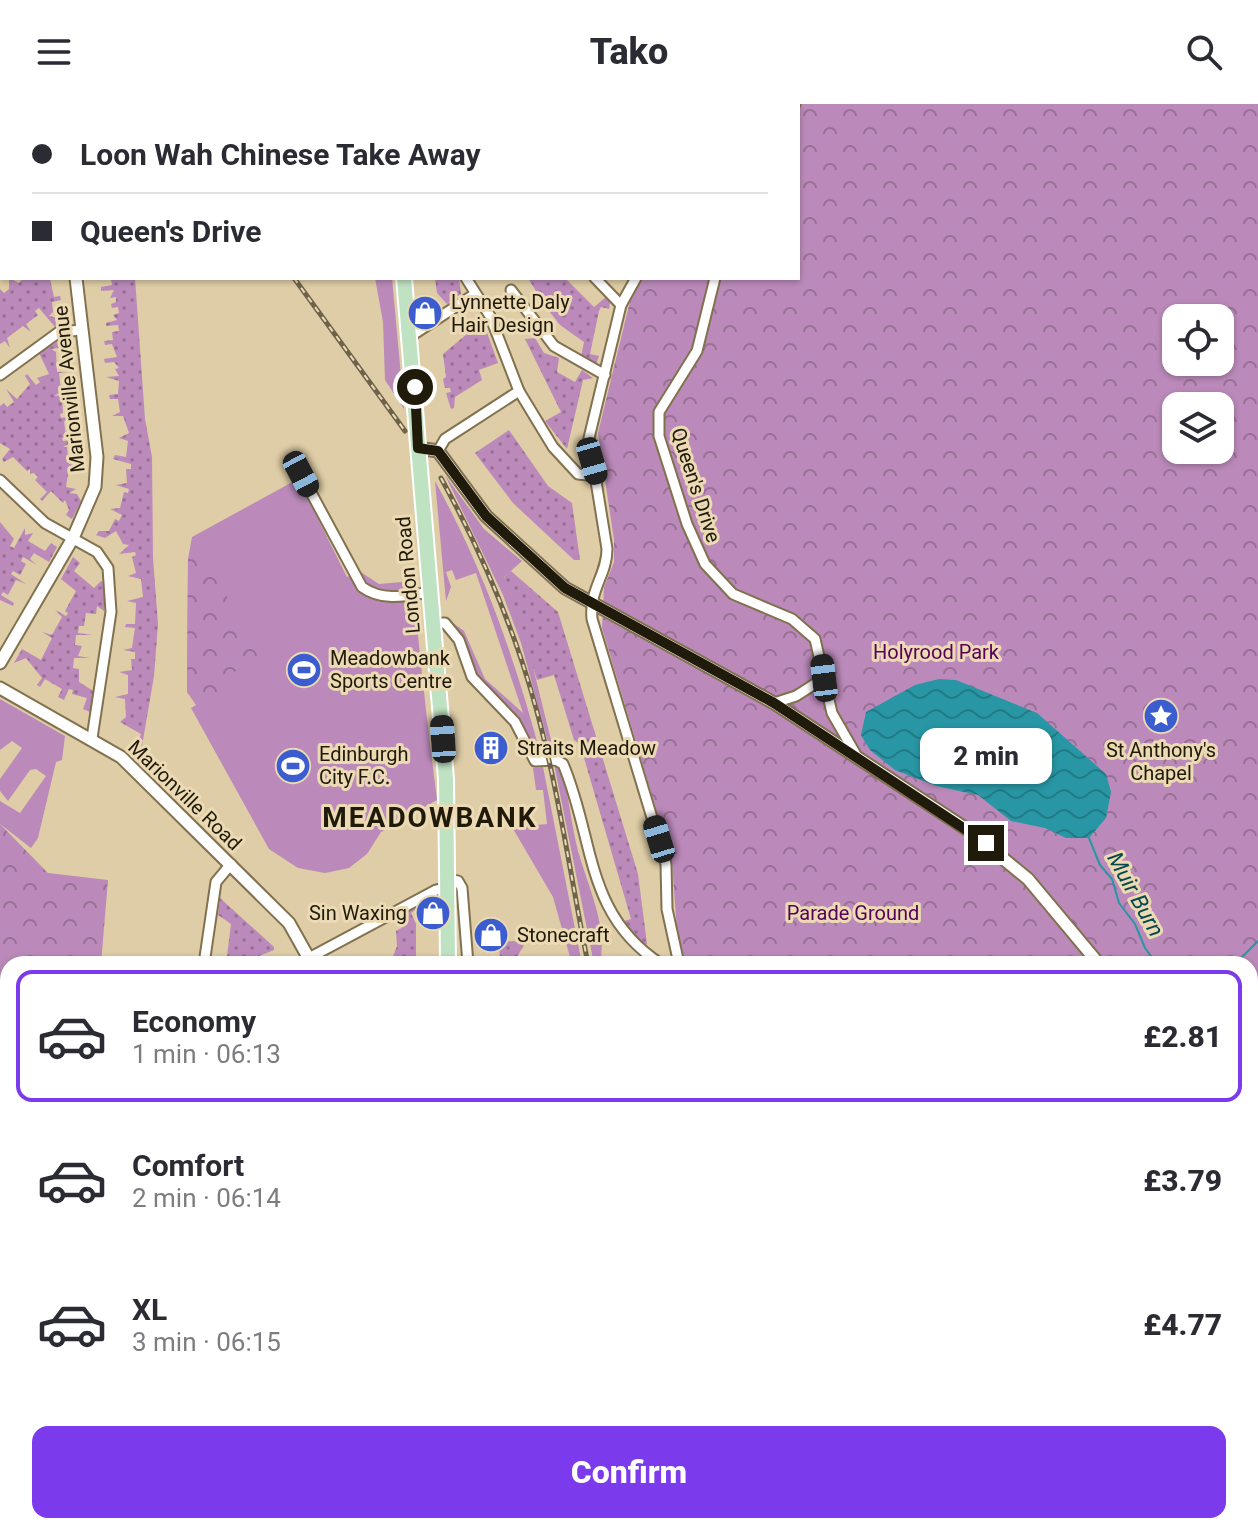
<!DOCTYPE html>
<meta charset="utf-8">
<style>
:root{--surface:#fff;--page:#f7f7f7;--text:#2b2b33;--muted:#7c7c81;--line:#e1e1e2;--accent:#7c3aed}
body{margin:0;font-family:Roboto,sans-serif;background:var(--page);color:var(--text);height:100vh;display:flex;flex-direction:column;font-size:30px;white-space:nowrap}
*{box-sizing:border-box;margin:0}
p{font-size:26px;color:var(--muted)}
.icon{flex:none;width:44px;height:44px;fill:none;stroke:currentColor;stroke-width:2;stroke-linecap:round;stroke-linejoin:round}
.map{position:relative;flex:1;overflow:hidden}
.drawer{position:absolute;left:0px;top:852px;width:1258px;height:578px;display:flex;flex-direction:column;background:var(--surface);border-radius:24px 24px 0 0;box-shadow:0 2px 6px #0004}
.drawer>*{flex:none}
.banner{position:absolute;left:0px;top:0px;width:800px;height:176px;box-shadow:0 2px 6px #0004;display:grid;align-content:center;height:176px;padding:0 32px;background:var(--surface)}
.buttons{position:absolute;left:1162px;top:200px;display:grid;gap:16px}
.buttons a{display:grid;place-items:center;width:72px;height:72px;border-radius:16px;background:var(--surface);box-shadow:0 2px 6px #0004;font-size:40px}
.end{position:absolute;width:36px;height:36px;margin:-18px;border:10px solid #201a0b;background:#fff;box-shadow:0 0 0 4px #fff}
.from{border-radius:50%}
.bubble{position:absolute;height:56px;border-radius:16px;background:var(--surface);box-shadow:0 2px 6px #0004;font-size:26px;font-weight:800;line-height:56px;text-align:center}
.car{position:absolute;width:24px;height:48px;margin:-24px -12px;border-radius:10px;box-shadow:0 0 6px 2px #0007;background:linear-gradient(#222 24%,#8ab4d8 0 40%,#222 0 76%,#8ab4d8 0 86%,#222 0)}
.banner b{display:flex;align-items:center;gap:28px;height:76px;font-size:30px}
.banner b+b{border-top:2px solid var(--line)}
.banner i{width:20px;height:20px;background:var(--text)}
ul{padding:14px 0 0;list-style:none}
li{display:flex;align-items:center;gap:24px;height:132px;margin:0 16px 12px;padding:0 16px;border:4px solid transparent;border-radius:16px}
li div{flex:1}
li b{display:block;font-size:30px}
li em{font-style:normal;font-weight:800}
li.selected{border-color:var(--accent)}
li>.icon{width:72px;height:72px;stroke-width:1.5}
.primary-button{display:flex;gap:16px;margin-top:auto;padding:16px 32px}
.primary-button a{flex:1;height:92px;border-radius:16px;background:var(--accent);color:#fff;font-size:32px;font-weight:800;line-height:92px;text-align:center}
header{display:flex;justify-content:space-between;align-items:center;height:104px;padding:0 32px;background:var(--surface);font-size:36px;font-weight:800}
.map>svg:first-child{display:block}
.grass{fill:#bb8aba}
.park{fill:url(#park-crowns);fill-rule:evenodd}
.garden{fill:url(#garden-dots)}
.water{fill:url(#water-waves)}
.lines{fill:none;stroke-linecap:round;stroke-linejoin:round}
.stream{stroke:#2896a4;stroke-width:2}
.minor-casing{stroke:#81714e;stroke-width:13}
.tertiary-casing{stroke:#81714e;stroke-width:15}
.primary-casing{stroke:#fff;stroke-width:18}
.minor{stroke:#fff;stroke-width:9}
.tertiary{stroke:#fff;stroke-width:11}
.primary{stroke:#bfe2c2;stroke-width:14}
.rail-casing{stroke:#6e634a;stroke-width:5}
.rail{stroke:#ebdab3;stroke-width:2;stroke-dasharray:6;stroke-linecap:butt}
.route{stroke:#201a0b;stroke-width:10}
.labels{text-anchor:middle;stroke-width:6;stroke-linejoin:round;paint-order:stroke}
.poi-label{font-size:20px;fill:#201a0b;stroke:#ebdab3;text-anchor:start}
.street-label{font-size:20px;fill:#201a0b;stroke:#ebdab3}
.park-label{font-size:20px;fill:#570059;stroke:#ebdab3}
.water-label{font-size:22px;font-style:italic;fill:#06474e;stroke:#ebdab3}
.district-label{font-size:28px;font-weight:bold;letter-spacing:2px;fill:#201a0b;stroke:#ebdab3}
</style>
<header><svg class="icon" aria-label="menu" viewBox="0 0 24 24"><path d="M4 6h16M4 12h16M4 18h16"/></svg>Tako<svg class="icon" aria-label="search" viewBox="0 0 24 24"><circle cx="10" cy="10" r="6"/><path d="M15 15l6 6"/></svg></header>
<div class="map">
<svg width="1258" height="1429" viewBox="0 0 1258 1429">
<defs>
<pattern id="park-crowns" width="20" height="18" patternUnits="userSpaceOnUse" patternTransform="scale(2)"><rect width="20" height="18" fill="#bb8aba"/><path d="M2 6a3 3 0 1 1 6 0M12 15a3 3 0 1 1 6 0" fill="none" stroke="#987095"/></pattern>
<pattern id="garden-dots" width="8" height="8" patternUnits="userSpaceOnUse" patternTransform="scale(2)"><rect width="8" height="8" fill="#bb8aba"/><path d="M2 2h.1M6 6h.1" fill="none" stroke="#987095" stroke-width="1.8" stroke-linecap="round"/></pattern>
<pattern id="water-waves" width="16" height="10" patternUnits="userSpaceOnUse" patternTransform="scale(2)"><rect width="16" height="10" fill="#2896a4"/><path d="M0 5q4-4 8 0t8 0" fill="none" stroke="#227a84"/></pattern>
</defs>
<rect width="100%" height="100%" fill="#decda6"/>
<g class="grass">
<polygon points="375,174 392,174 404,305 385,276 383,218"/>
<polygon points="445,371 484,425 522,457 504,473 524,527 555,652 552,653 521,539 503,491"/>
<path d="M298,375L347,473L359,467L379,480L413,477C419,551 428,623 437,696L381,728L367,750L349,764L325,769L298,764L269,745L191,604L196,601L187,588L188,455L192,433Z"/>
<path d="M435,377C484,466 516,557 542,656H538L523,627L475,573L455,525L453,519L464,527L485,575L523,609L476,469L456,476L452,466L446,468L451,483L446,497Z"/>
<polygon points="0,595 65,632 62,656 56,658 38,734 31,744 0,720 0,697 20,709 46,672 36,665 30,666 8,697 0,687 0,675 22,644 12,637 0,646"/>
<path d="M554,660L560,661L564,673C569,697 572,723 578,747C588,782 606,819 601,853L608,860H594Z"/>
<polygon points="543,663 582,860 566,860 570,853 553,793 512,723 547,720 543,686 536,686 533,664"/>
</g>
<g class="park">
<path d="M686,0H1258V1254L1250,1260V860H686L677,827L672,759L602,524L604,483L614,458V436L598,329L630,197L643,174H798V2ZM1176,214H1220V258H1176ZM1176,302H1220V346H1176Z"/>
<path d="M197,435L260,556C232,562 214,586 211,614L187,588L188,455L194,454L192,438Z"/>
<polygon points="0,720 48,769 108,776 101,860 8,860 8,1087 0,1094"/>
</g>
<g class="garden">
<polygon points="9,174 19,179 23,174 56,174 50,175 54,193 60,192 61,196 52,198 53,208 49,212 62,215 64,221 55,223 39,204 35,207 38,211 26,220 31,228 23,222 7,234 10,244 5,237 0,240 0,185 4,189 9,185"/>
<polygon points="106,174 135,174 145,315 152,353 153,454 158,520 154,572 142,642 138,639 141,630 120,618 126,613 125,595 115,593 128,590 128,571 119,568 132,566 131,555 135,555 135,548 123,546 132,544 135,524 125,523 126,520 135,520 136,499 127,497 143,493 141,475 128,472 136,469 132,453 136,451 135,448 119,450 129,441 123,440 116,427 105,434 96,431 99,427 109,427 115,415 119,417 122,411 110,405 120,404 124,388 128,389 129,385 116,381 127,379 126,365 131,365 131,360 113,355 115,351 126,353 128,337 119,334 129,329 123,312 112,312 120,308 118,295 110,295 109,291 118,290 119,277 106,273 119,272 115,265 119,264 114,258 105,259 104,255 117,253 112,240 105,241 104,237 113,236 112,228 119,227 118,221 106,222 106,219 117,216 113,211 119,209 118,203 112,204 111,200 116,198 116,193 110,194 114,186 101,187 101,183 112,181 111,176"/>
<polygon points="435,174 459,174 461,190 447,200 437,189"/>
<polygon points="528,174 565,174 594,203 606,193 610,198 609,205 601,203 599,207 590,250 599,252 596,260 581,253 584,238 560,221 546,203 539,208 545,202"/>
<polygon points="482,215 498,259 479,266 482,276 455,293 454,304 451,305 446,289 451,288 450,284 445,284 443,275 446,273 443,250 473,225 482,224 479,216"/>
<polygon points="65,233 66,243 51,245 56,248 57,268 68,268 59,269 61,288 54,292 71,290 62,293 63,309 60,310 61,314 73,312 74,316 64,317 66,333 62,334 63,337 76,336 63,343 67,343 69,360 79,361 78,364 69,363 66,383 76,385 69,389 77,390 81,397 72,415 66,411 69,406 65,396 63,399 51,387 42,397 40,395 47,388 35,376 38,373 34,369 30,370 30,365 27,367 13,353 4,358 2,355 10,345 0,339 0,302 4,299 7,303 14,298 6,285 17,295 30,280 25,272 27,270 36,281 40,278 37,274 49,270 39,249"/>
<polygon points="535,234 544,249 559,254 557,268 575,278 582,266 593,274 583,276 567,345 545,317 561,308 525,235"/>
<polygon points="509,326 548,382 572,399 580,456 574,456 513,399 475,349"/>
<polygon points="0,418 14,435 10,442 14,444 25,424 25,431 33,429 28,437 45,447 51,439 57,443 49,458 34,449 30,455 37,461 23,453 21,457 26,460 20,471 13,467 11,470 26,480 16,476 8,491 3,488 1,491 14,499 13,502 0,496"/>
<polygon points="73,453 80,459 74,467 94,484 101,477 105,480 104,507 97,502 96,510 86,509 84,522 79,522 78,529 93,531 76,531 75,541 82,542 78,552 90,554 74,554 73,564 79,565 79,578 95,588 92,609 83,605 87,594 72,590 73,586 69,585 64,596 58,593 62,585 45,575 40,583 37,581 42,574 26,554 14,559 22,545 41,556 52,534 42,528 52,531 62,513 55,506 66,512 68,509 65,507 76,487 61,475"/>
<polygon points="511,467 558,508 638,770 647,840 642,841 621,818 631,815 580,640 574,636 554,571 537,576 504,473"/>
<polygon points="220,794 274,843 274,846 239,860 212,860 227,852 231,820 218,811"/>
<polygon points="420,802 411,809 416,820 416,860 390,860 397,842 396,827 403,823 398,813"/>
<polygon points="514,837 524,841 513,860 490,860 500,857 499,838"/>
<polygon points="1258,1254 1258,1429 1201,1429 1197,1422 1250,1422 1250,1260"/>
<polygon points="321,1422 467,1422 484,1423 486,1429"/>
<polygon points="1021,1422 1115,1422 1105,1429 1011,1429"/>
</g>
<polygon class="water" points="939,575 956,576 1037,609 1106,670 1111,688 1106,714 1089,734 1066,734 1045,724 1011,717 978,691 936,682 895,666 870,646 861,631 866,608 915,581"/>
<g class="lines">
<g class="stream">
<polyline points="1089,734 1100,761 1112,775 1119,799 1135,820 1145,844 1157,860"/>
<polyline points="1235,860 1258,837"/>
</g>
<defs>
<g id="minor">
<polyline points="49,0 50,2"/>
<polyline points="456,0 457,2"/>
<polyline points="534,0 535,2"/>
<polyline points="676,2 678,0"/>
<polyline points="794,2 795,0"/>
<polyline points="0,4 2,4"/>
<polyline points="466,174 490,212 519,287 553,343 578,370 597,372"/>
<polyline points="595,174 621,201"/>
<path d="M636,174L621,201L589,334L607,445C607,471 589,485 592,515L666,760L667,805L679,860"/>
<polyline points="715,174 697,247 659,308 659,332 687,420 705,460 733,490 792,515 815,535 832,609 855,649"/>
<polyline points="511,186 554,242 605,271"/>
<polyline points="411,232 475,190"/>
<polyline points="0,271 59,228 82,226"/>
<polyline points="438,347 445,335 519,287"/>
<path d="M301,370L362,483C383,498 406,492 430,488"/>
<polyline points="0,376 45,419 97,448 108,464 111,508 92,634"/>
<path d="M433,519H445L459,536L472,573L515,618L535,657L556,656L563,660C595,735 584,810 661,860"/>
<polyline points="774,599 796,592 824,574"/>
<polyline points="448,775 458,777 462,784 468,860"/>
<polyline points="309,854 436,786 448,783"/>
<polyline points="204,860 216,778 231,760"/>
<polyline points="0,1267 8,1203"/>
<polyline points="0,1382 8,1383"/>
<polyline points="314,1422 315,1429"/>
<polyline points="725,1422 731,1429"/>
<polyline points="823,1422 826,1429"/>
<polyline points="17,1429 19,1422"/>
<polyline points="121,1429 123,1422"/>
<polyline points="599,1429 609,1422"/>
</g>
<g id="tertiary">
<polyline points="190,2 195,0"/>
<polyline points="0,150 2,148"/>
<polyline points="418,344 438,347 486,412 565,484 774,599 971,728 1028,775 1099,860"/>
<polyline points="0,559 73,434 95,383 97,353 76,174"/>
<polyline points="0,584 121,653 289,819 312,860"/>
<polyline points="1250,1070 1258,1082"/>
</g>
<g id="primary">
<polyline points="369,0 370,2"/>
<polyline points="404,174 446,675 448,860"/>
<polyline points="499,1422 501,1429"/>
</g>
</defs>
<use href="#minor" class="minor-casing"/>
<use href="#tertiary" class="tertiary-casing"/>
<use href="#primary" class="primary-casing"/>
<use href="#minor" class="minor"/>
<use href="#tertiary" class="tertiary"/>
<use href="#primary" class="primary"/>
<defs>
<g id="rail">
<polyline points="176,0 177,2"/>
<polyline points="294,174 405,327"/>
<path d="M441,374C481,447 514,523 536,604C559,688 571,775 588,860"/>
<polyline points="770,1422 775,1429"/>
</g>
</defs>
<use href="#rail" class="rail-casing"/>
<use href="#rail" class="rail"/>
</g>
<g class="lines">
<polyline class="route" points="415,283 418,344 438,347 486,412 565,484 774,599 986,739"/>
</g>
<defs>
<symbol id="shop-disc" viewBox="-11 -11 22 22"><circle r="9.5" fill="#3c5dcf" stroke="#ebdab3"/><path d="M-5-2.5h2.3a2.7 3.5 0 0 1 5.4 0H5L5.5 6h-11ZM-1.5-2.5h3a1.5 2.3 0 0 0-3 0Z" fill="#fff"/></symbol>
<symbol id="stadium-disc" viewBox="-11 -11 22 22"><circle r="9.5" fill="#3c5dcf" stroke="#ebdab3"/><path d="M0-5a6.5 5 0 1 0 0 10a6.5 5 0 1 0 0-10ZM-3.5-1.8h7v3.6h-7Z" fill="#fff"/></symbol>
<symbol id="sight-disc" viewBox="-11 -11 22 22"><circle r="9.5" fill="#3c5dcf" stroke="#ebdab3"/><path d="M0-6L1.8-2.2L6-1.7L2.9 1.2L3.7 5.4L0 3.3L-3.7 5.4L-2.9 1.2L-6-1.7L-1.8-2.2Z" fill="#fff"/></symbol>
<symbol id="building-disc" viewBox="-11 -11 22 22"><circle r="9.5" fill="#3c5dcf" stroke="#ebdab3"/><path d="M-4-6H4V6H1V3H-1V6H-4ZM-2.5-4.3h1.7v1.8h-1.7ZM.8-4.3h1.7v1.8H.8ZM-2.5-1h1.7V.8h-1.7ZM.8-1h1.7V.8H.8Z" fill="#fff"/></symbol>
</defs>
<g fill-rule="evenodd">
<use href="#shop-disc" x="405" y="189" width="40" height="40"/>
<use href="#stadium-disc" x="284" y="546" width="40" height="40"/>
<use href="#sight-disc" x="1141" y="592" width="40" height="40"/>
<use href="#building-disc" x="471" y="624" width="40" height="40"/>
<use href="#stadium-disc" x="273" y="642" width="40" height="40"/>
<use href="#shop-disc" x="413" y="789" width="40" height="40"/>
<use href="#shop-disc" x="471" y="811" width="40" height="40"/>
</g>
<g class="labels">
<g class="poi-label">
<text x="451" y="205">Lynnette Daly<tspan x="451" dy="23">Hair Design</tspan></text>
<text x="330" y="561">Meadowbank<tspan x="330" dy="23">Sports Centre</tspan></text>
<text x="517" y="651">Straits Meadow</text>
<text x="1161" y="653" text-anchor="middle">St Anthony's<tspan x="1161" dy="23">Chapel</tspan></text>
<text x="319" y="657">Edinburgh<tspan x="319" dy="23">City F.C.</tspan></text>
<text x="407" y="816" text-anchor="end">Sin Waxing</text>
<text x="517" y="838">Stonecraft</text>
</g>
<g class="street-label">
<text transform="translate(69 285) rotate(-96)" y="7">Marionville Avenue</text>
<text transform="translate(696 381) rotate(72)" y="7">Queen's Drive</text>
<text transform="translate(408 471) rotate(-95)" y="7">London Road</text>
<text transform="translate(185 691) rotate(44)" y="7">Marionville Road</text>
</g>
<g class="park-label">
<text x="936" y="555">Holyrood Park</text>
<text x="853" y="816">Parade Ground</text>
</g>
<g class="water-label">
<text transform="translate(1136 790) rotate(61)" y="8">Muir Burn</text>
</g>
<g class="district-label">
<text x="430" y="723">MEADOWBANK</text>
</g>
</g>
</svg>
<div class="buttons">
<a><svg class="icon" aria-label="locate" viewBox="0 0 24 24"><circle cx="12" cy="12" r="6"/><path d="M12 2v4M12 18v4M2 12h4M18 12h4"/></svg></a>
<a><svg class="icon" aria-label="layers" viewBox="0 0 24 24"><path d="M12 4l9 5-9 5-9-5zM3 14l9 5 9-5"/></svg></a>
</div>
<i class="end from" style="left:415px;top:283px"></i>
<i class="end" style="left:986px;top:739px"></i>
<div class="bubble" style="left:920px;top:624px;width:132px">2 min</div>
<i class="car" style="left:592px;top:357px;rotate:164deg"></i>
<i class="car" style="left:301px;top:370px;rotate:152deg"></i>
<i class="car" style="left:824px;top:574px;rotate:353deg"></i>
<i class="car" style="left:443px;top:635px;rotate:356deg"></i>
<i class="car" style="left:659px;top:735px;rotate:343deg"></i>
<div class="banner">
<b><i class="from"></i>Loon Wah Chinese Take Away</b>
<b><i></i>Queen's Drive</b>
</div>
<section class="drawer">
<ul>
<li class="selected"><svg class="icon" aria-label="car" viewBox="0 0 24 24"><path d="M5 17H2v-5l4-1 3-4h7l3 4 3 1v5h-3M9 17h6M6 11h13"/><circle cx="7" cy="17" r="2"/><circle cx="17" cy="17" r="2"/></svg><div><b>Economy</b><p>1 min · 06:13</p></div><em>£2.81</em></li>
<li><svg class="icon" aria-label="car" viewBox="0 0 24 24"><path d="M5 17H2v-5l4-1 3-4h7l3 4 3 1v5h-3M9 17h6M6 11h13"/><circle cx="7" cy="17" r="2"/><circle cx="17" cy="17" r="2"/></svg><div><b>Comfort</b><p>2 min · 06:14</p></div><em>£3.79</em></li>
<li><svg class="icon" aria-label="car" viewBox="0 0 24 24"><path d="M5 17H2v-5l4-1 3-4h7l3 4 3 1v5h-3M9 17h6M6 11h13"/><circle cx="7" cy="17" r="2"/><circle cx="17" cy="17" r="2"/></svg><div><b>XL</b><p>3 min · 06:15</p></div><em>£4.77</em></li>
</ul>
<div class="primary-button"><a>Confirm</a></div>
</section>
</div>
